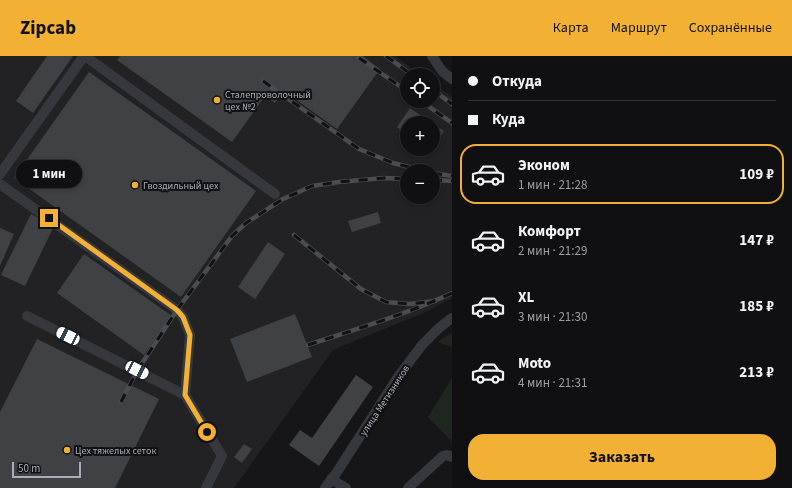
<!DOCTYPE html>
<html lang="ru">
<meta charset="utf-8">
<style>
:root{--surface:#101012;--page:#19191b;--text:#f1f3f6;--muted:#9c9d9f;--line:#303032;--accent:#f2b134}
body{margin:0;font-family:"Source Sans 3",sans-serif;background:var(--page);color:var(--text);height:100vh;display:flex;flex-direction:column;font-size:15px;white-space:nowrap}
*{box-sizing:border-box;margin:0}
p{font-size:13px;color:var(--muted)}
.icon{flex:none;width:22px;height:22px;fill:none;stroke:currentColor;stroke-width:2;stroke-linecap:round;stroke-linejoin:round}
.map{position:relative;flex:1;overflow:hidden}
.panel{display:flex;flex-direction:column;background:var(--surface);width:340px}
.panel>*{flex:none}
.guide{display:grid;align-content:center;height:88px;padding:0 16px;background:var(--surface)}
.tools{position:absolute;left:400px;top:12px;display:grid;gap:8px}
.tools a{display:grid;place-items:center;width:40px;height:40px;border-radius:50%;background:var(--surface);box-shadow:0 2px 6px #0003,0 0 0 1px var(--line);font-size:20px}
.scale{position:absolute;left:12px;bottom:10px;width:69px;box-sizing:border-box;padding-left:4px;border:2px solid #a8adb8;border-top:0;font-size:11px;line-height:14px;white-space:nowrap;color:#a8adb8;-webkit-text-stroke:3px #111113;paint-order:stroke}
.end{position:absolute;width:18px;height:18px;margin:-9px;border:5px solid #f2b134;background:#111;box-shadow:0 0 0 2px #111}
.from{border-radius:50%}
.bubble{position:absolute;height:28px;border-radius:14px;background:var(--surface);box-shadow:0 2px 6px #0003,0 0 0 1px var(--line);font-size:13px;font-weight:700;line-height:28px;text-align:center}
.car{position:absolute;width:12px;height:24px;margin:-12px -6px;border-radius:5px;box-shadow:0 0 3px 1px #0007;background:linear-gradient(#fff 24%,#345 0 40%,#fff 0 76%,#345 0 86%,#fff 0)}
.guide b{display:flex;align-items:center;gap:14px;height:38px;font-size:15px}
.guide b+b{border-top:1px solid var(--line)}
.guide i{width:10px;height:10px;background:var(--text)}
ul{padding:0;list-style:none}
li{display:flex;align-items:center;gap:12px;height:60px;margin:0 8px 6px;padding:0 8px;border:2px solid transparent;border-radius:16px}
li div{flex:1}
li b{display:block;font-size:15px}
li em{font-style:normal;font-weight:700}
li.current{border-color:var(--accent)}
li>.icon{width:36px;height:36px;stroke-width:1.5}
.action{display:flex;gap:8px;margin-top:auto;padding:8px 16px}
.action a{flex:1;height:46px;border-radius:16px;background:var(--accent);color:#111;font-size:16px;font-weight:700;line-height:46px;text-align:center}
header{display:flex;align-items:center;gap:24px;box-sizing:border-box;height:56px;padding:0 20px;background:var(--accent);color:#111}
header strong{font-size:19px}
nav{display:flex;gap:22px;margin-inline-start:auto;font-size:14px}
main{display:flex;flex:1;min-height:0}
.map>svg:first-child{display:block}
.built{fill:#222225;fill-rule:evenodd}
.green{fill:#1e261f}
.building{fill:#404145}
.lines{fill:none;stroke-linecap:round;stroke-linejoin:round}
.minor{stroke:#37383d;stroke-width:10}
.rail-casing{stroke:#4a4c52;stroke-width:4.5}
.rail{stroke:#111113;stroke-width:3;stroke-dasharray:9;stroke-linecap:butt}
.route{stroke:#f2b134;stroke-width:5}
.poi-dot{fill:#f2b134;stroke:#111113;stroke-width:1.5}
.labels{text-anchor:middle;stroke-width:4;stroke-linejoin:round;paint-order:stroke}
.poi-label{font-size:10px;fill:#a8adb8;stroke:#111113;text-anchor:start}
.street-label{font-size:10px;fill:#a8adb8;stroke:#111113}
</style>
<header>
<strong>Zipcab</strong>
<nav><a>Карта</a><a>Маршрут</a><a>Сохранённые</a></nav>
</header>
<main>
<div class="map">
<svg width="452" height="432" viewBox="0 0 452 432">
<rect width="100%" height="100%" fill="#161618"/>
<path class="built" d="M0,0H395L421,19H407V45H433V27L452,41V242L428,255L333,294L234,432H0ZM407,67H433V93H407ZM407,115H433V141H407Z"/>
<g class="green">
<polygon points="452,277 452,291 437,286"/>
<polygon points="452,322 452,386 428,361"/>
</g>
<g class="building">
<polygon points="47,0 73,0 33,57 16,45"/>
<polygon points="120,0 363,0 380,13 337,73 284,35 275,47 265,40 232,86 117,4"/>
<polygon points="89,16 256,135 181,241 14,122"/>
<polygon points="410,52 432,67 407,67 407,79 397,71"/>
<polygon points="433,68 444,75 433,92"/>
<polygon points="378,156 381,167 352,176 348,165"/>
<polygon points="31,158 54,170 25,230 1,219"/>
<polygon points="0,172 14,178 0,210"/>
<polygon points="268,186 285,198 255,243 238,231"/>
<polygon points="84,198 172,260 144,299 57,237"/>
<polygon points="295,258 312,301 247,326 230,283"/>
<polygon points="37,283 159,343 115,432 0,432 0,356"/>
<polygon points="356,319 373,331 319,410 289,389 300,374 312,382"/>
<polygon points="244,388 252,393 242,407 234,401"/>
</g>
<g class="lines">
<g class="minor">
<polyline points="85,0 275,138"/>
<polyline points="432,0 442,15 452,23"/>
<polyline points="0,118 84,0"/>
<polyline points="0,128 177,254 183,261 190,279 185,339 222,400 206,432"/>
<polyline points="27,260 185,339"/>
<polyline points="331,423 346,432"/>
<polyline points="325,432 337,416 398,321 422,289 439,272 452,262"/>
<polyline points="408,432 443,400 447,399 452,401"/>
</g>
<defs>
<g id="rail">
<polyline points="386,0 412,19"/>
<polyline points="359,2 407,35"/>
<polyline points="263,25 359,93 393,107 425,115"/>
<polyline points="433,34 452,48"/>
<polyline points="421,45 452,67"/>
<polyline points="433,117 452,120"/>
<polyline points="433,124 452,125"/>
<polyline points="294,179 361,233 386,246 409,248 435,245"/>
<path d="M308,289C356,273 405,259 452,237"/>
<polyline points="121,346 137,315 177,254 232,180 246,167 283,143 312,130 339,126 384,122 407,123"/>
</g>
</defs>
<use href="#rail" class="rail-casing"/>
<use href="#rail" class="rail"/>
</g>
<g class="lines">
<polyline class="route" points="49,162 177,254 183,261 190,279 185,339 207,376"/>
</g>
<g class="poi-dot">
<circle cx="217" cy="44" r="4"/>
<circle cx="135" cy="129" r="4"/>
<circle cx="67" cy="394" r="4"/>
</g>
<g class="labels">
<g class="poi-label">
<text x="225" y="42">Сталепроволочный<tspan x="225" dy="12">цех №2</tspan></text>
<text x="143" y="133">Гвоздильный цех</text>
<text x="75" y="398">Цех тяжелых сеток</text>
</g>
<g class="street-label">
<text transform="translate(384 344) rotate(-57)" y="4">улица Метизников</text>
</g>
</g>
</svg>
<div class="tools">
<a><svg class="icon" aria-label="locate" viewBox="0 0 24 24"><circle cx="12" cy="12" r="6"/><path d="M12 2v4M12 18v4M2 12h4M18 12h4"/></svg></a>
<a>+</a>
<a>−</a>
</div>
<div class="scale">50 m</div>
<i class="end from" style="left:207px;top:376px"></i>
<i class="end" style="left:49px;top:162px"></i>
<div class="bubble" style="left:16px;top:104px;width:66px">1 мин</div>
<i class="car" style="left:68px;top:280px;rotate:296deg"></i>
<i class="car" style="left:137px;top:314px;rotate:117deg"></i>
</div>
<section class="panel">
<div class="guide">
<b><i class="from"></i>Откуда</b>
<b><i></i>Куда</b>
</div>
<ul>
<li class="current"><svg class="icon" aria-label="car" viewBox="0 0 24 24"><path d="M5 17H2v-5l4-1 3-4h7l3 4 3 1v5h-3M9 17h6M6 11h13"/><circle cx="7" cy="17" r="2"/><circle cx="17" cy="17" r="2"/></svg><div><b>Эконом</b><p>1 мин · 21:28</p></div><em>109 ₽</em></li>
<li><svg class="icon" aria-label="car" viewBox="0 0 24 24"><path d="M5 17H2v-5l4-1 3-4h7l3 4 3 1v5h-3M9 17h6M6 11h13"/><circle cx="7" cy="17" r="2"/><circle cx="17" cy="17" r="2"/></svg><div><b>Комфорт</b><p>2 мин · 21:29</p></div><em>147 ₽</em></li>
<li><svg class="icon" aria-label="car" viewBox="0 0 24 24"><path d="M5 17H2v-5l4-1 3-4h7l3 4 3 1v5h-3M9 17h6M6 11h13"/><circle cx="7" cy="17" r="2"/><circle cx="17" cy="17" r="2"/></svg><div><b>XL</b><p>3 мин · 21:30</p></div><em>185 ₽</em></li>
<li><svg class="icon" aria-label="car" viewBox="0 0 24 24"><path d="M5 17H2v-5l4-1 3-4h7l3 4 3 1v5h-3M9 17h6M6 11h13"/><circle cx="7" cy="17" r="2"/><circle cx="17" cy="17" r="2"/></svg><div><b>Moto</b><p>4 мин · 21:31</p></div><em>213 ₽</em></li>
</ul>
<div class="action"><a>Заказать</a></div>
</section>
</main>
